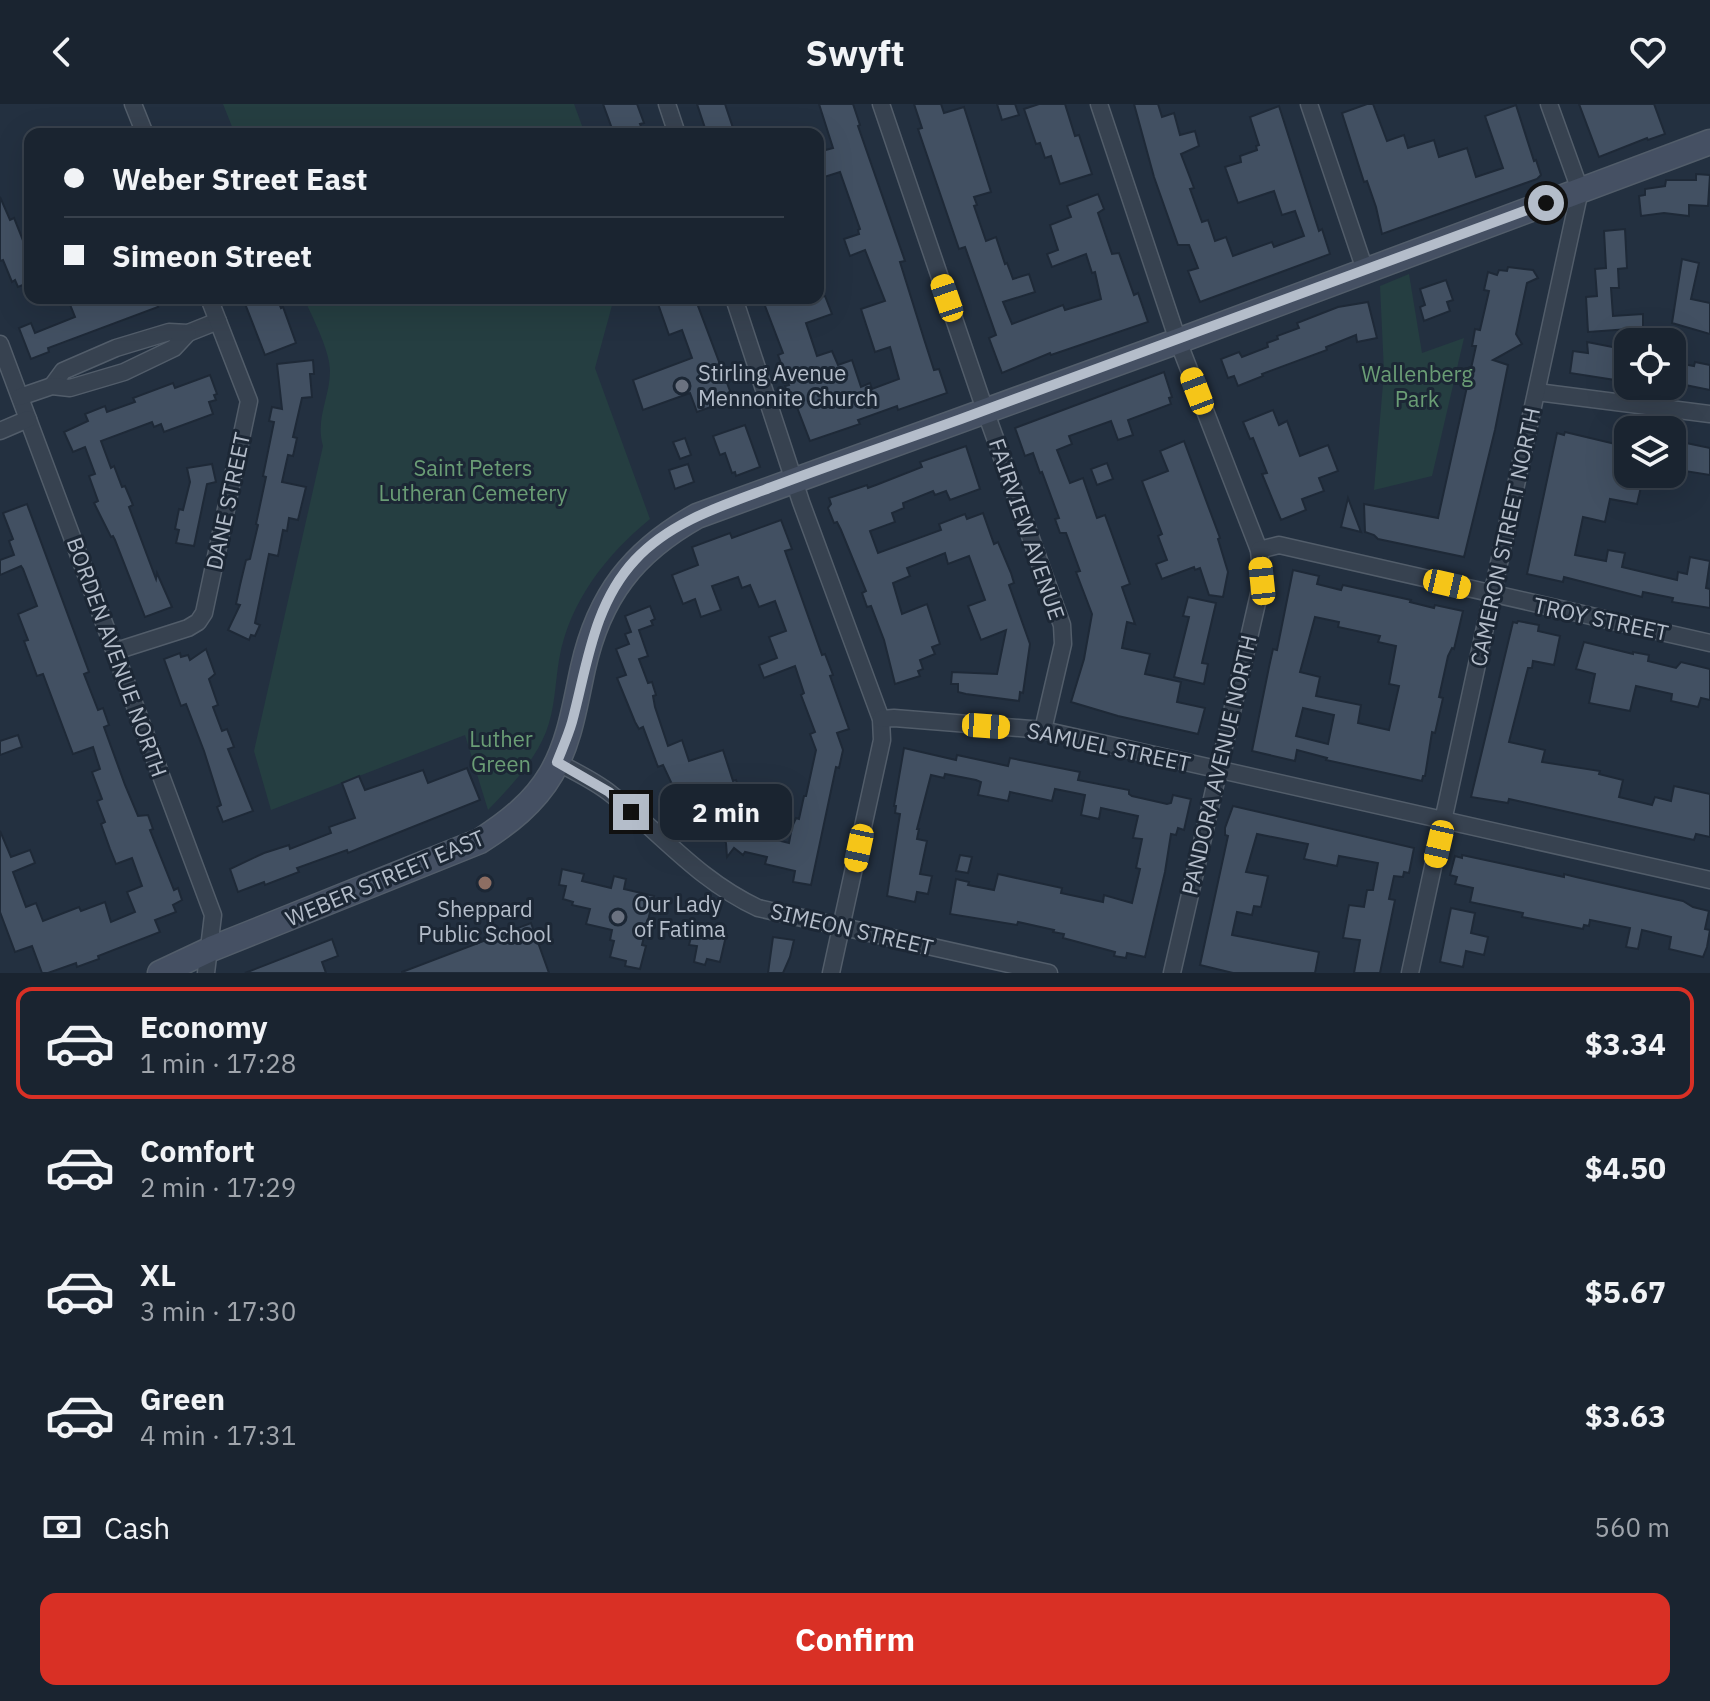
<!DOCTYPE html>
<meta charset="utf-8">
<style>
:root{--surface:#1a2430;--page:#27303c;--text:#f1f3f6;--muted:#9fa4ab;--line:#38414c;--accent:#d93025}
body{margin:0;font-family:"IBM Plex Sans",sans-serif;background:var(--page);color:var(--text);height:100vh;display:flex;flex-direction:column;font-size:30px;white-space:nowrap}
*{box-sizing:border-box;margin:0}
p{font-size:26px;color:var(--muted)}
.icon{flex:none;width:44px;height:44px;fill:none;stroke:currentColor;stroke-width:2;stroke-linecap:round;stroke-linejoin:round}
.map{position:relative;height:869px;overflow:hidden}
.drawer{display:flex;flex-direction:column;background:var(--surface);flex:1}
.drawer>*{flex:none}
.hud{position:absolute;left:24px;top:24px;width:800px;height:176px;border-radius:16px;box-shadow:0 8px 32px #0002,0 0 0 2px var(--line);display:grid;align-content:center;height:176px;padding:0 40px;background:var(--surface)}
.fabs{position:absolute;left:1614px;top:224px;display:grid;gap:16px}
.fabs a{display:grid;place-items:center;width:72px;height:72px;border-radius:16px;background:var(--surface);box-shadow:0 8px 32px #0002,0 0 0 2px var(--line);font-size:40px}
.end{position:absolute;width:36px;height:36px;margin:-18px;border:10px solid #b4bdca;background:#111;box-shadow:0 0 0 4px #111}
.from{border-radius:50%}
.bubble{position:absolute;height:56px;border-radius:16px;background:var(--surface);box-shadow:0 8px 32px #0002,0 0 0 2px var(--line);font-size:26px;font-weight:700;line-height:56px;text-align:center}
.car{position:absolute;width:24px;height:48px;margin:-24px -12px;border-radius:10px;box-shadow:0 0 6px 2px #0007;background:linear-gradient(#f5c518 24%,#345 0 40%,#f5c518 0 76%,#345 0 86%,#f5c518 0)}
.hud b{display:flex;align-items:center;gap:28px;height:76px;font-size:30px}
.hud b+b{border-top:2px solid var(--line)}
.hud i{width:20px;height:20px;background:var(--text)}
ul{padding:14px 0 0;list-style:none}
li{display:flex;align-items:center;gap:24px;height:112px;margin:0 16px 12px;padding:0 24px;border:4px solid transparent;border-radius:16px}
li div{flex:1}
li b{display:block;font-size:30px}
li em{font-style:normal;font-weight:700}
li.on{border-color:var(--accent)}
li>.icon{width:72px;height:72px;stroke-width:1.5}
.pay{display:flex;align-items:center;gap:20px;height:88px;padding:0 40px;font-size:30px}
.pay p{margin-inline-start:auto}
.action{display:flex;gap:16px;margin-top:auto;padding:16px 40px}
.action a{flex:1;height:92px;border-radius:16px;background:var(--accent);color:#fff;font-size:32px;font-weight:700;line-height:92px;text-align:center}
header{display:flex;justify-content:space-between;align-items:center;height:104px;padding:0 40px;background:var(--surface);font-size:36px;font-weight:700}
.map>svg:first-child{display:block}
.green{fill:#253e41}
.building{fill:#425062;stroke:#1e2937;stroke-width:2;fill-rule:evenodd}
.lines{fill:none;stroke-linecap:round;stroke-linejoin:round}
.street-casing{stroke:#525d6a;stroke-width:19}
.secondary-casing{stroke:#525d6a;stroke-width:27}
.street{stroke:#374250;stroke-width:16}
.secondary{stroke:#455063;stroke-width:24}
.route{stroke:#b4bdca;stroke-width:10}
.worship-dot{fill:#6b7280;stroke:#1c2735;stroke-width:3}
.education-dot{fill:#8d6e63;stroke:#1c2735;stroke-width:3}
.labels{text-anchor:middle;stroke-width:6;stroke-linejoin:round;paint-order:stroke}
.poi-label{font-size:22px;fill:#b4bdca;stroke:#1c2735;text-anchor:start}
.park-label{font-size:22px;fill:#6a9d75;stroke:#1c2735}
.street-label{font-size:22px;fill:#b4bdca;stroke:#1c2735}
</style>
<header><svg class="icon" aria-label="back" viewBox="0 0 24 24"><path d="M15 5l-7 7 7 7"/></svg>Swyft<svg class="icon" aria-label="heart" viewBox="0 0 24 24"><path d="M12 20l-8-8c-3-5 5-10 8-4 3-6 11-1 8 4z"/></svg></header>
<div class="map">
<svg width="1710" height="869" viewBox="0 0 1710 869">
<rect width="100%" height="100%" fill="#233040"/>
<g class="green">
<polygon points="223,0 574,0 585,30 235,30"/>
<polygon points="1409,170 1422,249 1464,234 1432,372 1374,386 1384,268 1380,182"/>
<path d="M304,194H614L595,264L650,415C606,451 569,498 559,556C555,580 555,605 546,628C534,658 510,683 488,706L465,631L271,706L254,647L323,342C315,315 330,293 330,267C330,246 312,213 304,194Z"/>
</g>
<g class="building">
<polygon points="603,0 637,0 644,19 640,20 644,30 614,30"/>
<polygon points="697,0 725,0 735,30 707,30"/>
<polygon points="819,0 853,0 860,21 858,22 905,157 900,158 924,235 934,266 939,265 947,289 898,306 897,302 858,316 860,320 810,337 793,293 789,294 785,282 789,281 778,251 783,249 762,194 825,192 832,210 806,219 817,252 832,247 838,261 852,256 861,283 870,279 872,285 899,275 890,243 875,248 861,205 885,197 865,146 850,152 844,135 859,130 858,126 860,125 840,68 818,75 818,48 833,44"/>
<polygon points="914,0 941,0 944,9 964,3 991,88 974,93 977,101 974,102 986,137 996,133 1005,160 1007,159 1013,175 1029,170 1035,188 1003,198 1012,220 1063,201 1065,206 1101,195 1095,168 1092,169 1086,150 1052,163 1047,150 1058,146 1050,121 1071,113 1067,102 1098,90 1104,105 1098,109 1112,150 1119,149 1134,191 1138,189 1148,218 1051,251 1050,249 1002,269 989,234 996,231 965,143 959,145 918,25 922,24"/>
<polygon points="997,0 1015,0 1019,11 1002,16"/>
<polygon points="1039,0 1065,0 1075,32 1079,31 1092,70 1060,80 1051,52 1045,54 1040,39 1036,40 1024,5"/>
<polygon points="1134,0 1158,0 1162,13 1174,9 1180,31 1195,27 1199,42 1181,50 1194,84 1190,85 1202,118 1208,116 1215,137 1226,133 1233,152 1272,138 1274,143 1304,132 1295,107 1282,111 1274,87 1238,99 1225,63 1241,58 1240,52 1257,46 1256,42 1259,41 1250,13 1279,2 1319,127 1322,125 1330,150 1200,198 1188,167 1198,164 1189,141 1178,141 1154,73"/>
<polygon points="1367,0 1373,0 1387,37 1404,31 1408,44 1434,36 1439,53 1467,44 1476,73 1503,64 1485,12 1516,1 1534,57 1536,56 1541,71 1537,75 1382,130 1376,103 1367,77 1364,78 1342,9"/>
<polygon points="1579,0 1654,0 1665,30 1648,36 1647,34 1599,53"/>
<polygon points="1696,70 1710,71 1708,102 1689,101 1689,112 1664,109 1641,112 1639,92 1645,91 1645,85 1665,82 1666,76 1696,76"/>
<polygon points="0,93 10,116 14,114 30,154 30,178 18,183 15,176 12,178 3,156 0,157"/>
<polygon points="1625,125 1627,164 1618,165 1619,184 1611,184 1613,212 1643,210 1643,224 1588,228 1586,193 1597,192 1595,165 1606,164 1604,127"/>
<polygon points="1682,155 1699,159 1691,195 1710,199 1710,230 1672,219"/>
<polygon points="1508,163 1533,166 1538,174 1527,179 1516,230 1522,240 1493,256 1508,261 1495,326 1464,453 1378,435 1374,431 1365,428 1364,400 1438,414 1476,242 1472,242 1475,225 1480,226 1489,187 1484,186 1488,168 1497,171 1499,166 1507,167"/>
<polygon points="1446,176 1453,196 1447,198 1450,207 1424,217 1420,203 1425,201 1420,185"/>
<polygon points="81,194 155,194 158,203 48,244 49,248 31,255 19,224 31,219 35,229 75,213 69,198"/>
<polygon points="252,194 277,194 281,204 283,203 296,239 265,251 244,197"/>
<polygon points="666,194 670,194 672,199 695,194 733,295 697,308 690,289 643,306 633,276 692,254 682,226 669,231 657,197"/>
<polygon points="1368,198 1377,234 1357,238 1356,231 1326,243 1327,246 1262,270 1263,272 1238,282 1234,272 1228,274 1221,255 1239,248 1242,253 1268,243 1267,239 1278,235 1277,232 1299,224 1297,219 1338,203"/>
<polygon points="1587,238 1628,246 1628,278 1570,269 1573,247 1588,249"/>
<polygon points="313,256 314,270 310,270 312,293 302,294 293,333 297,334 293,352 288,351 282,378 306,383 298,416 289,414 287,427 283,426 278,452 269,450 255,519 260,521 255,532 251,531 249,536 228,526 240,501 236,500 240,481 246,456 250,455 258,421 256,420 266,373 263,372 274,318 269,317 272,303 282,305 277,260"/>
<polygon points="1672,258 1694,262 1695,258 1710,261 1710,286 1685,281 1684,285 1672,283"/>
<polygon points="1164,268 1172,293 1169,294 1171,300 1128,316 1133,331 1118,336 1111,317 1069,332 1072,340 1057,346 1070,379 1083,374 1097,414 1105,411 1130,480 1122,483 1135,520 1127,518 1122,544 1150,550 1145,570 1181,578 1177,598 1205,604 1198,630 1118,612 1071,598 1084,555 1092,510 1076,468 1080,467 1066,429 1060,429 1055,415 1059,414 1042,368 1040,369 1033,349 1025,352 1015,324"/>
<polygon points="210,271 217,290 214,291 216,296 209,298 213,310 164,328 161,320 154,323 152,318 101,337 111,364 114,362 122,383 125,382 133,401 129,403 156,475 157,469 172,503 145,513 115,436 113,432 111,433 94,399 98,397 89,372 95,370 85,343 73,348 64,328 88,317 85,310 105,302 107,308 135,298 133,294 173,279 175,284"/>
<polygon points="1273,306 1279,321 1287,317 1300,352 1328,341 1338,367 1319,374 1324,387 1302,395 1306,406 1281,416 1262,370 1267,369 1253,334 1250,335 1243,318"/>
<polygon points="745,321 760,363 736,372 735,368 732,369 725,349 720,351 713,332"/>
<polygon points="1565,328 1628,343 1628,370 1644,370 1637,400 1610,395 1605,418 1583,413 1575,451 1606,457 1608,446 1625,449 1622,463 1677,476 1678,468 1687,470 1690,453 1710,457 1706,484 1710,485 1710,504 1672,498 1673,494 1643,488 1642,493 1564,473 1563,478 1527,470 1557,329 1564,331"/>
<polygon points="685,334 691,351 680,355 673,338"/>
<polygon points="1672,336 1710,344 1710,371 1672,365"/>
<polygon points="1184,337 1220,434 1218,435 1228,468 1223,493 1209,491 1200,464 1195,466 1194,463 1162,475 1156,460 1167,456 1158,432 1162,430 1142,377 1168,367 1160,347"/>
<polygon points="966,342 980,385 950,396 946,387 935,391 933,387 903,399 904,404 892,409 895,418 870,427 878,449 941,426 939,420 965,410 967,415 983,409 994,440 998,438 1011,469 1014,479 1009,481 1030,540 1023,589 1020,588 1019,597 966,590 958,588 958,580 951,580 952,568 997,570 1006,526 981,536 968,502 985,496 969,452 948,460 945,449 907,464 910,472 893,479 902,510 927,500 940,540 932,543 935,550 920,556 923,565 918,567 920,572 895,580 884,536 871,502 867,503 862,489 866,487 841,426 837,418 834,419 828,404 831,400 829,394 867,381 868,384 876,381 922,363 920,358"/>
<polygon points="1107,359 1113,375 1097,381 1091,365"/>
<polygon points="212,360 216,378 207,380 194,442 176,439 179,426 175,425 179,405 183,406 190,378 187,364"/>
<polygon points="688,360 694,378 675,385 669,366"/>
<polygon points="1348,394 1361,428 1341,423"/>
<polygon points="27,400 89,568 84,570 98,606 103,604 109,621 104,623 125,681 138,712 148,711 153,725 150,726 174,786 178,784 182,796 173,801 176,808 155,816 160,828 98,852 99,855 77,863 76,859 48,869 42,869 32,842 15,848 0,808 0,727 11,753 30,746 35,759 13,768 26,803 36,799 43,817 79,803 81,807 105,798 111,818 135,808 127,788 142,782 132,754 116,760 110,745 101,720 105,718 97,697 102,695 92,668 100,665 93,643 73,650 43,570 37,572 24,537 28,536 18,510 37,502 23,465 21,462 0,471 0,456 14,451 9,437 13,435 3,409"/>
<polygon points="781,416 792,445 785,447 822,551 825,550 833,571 830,572 849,625 837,629 843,646 839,664 836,663 811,781 793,778 795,767 765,760 767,753 745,748 743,751 734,744 727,753 726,739 711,716 698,720 684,688 677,691 663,661 658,663 643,623 639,625 635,618 617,574 626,571 616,545 629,540 625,530 631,528 625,512 650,502 655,515 651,517 653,521 639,526 648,552 639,555 648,579 652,578 656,591 653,592 655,603 668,642 682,636 689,657 723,646 733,677 736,676 743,697 732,700 763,723 757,731 789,739 792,723 796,714 799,715 804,692 806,692 816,646 810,630 815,628 801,591 804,589 795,562 764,574 759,561 777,554 769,533 786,527 775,497 759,503 750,481 742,484 738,473 712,482 721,506 701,513 695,495 683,500 672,471 698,461 692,443 730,429 732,434"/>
<path d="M1293,466L1319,472L1317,480L1341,486L1343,481L1411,496L1410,498L1434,504L1435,501L1463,507L1454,545L1452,544L1448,552L1439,593L1443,594L1435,629L1432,628L1425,672H1423L1422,677L1326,656L1327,654L1297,646L1295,657L1252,647L1269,563L1273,545L1277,546ZM1315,513L1339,518L1338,523L1380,532L1378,538L1396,542L1389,580L1399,582L1389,626L1358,619L1361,601L1316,592L1320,573L1300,568ZM1303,604L1334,611L1328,640L1296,632Z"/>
<polygon points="1188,493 1216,499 1202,559 1208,560 1204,580 1174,573 1189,513 1183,512"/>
<polygon points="1518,517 1539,521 1538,527 1560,532 1554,561 1533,557 1532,564 1528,564 1509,638 1545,646 1542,658 1600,667 1599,670 1623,676 1619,693 1652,701 1655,693 1671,697 1674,682 1710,690 1710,733 1696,730 1694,736 1509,695 1508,699 1471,693 1513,518 1517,519"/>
<polygon points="1584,538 1633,550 1633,548 1649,551 1648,557 1676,564 1681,558 1710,565 1710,596 1701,594 1698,603 1671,597 1672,590 1636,582 1630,607 1589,599 1595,570 1576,565"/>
<polygon points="206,545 215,570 209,575 218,601 213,603 222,627 227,625 234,643 228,645 253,707 223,718 217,703 221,701 204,647 186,600 181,602 164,555 180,549 181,553 188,551 190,556"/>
<polygon points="18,631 22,643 0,651 0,637"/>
<polygon points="904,644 956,656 957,651 1008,662 1010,654 1080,668 1078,676 1129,686 1129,690 1132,692 1167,700 1171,699 1173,691 1191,695 1184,726 1178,724 1176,731 1171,730 1165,768 1145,853 1127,849 1126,854 1114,852 1115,848 1063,834 1064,830 1053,828 1054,826 1018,818 1017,821 950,810 956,775 969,778 968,781 994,786 998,770 1062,784 1061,789 1103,798 1104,791 1132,799 1140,765 1136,764 1142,735 1133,734 1138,712 1101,704 1099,715 1081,711 1085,691 1055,685 1052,697 1010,688 1008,697 978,691 981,678 976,676 945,670 944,674 931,671 917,725 919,725 917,735 927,737 920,770 932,772 928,790 917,788 915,798 887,792 900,710 895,709 896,702 894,702"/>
<polygon points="467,664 480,696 365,742 348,749 347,746 297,764 299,768 265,781 264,778 238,788 230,765 264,749 289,741 290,745 331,729 329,723 355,714 342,679 359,672 365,686 423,666 428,679"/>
<polygon points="1233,702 1414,744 1409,769 1404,768 1403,773 1394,772 1389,795 1395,796 1380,869 1354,869 1360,836 1343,834 1349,801 1364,803 1367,786 1373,786 1378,759 1339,752 1337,762 1304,755 1308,740 1257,730 1246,768 1268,772 1261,803 1254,802 1252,811 1237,808 1232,831 1319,848 1315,869 1233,869 1200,861 1228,732 1225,731 1225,724"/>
<polygon points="960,751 972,753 968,769 956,767"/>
<polygon points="1462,751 1564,773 1564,770 1576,773 1683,797 1693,803 1709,807 1705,825 1710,826 1707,843 1703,853 1669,845 1671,833 1642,826 1638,845 1626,843 1630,824 1590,816 1589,822 1584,821 1583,825 1522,813 1523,809 1470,798 1473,784 1455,780 1457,773 1450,771 1455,752 1462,754"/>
<polygon points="562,765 584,770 582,777 611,784 614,772 626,775 624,785 654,792 642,841 646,842 640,865 625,862 626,857 610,853 614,837 610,836 612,826 586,820 590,805 572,801 573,798 563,795 566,782 559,781"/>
<polygon points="1451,804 1475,809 1471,829 1488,833 1484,851 1466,847 1463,863 1440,858"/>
<polygon points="531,819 549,869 402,869 402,868"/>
<polygon points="693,825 726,832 720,858 707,855 705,861 694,858 697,842 689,841"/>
<polygon points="773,833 794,836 790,853 783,869 768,869"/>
<polygon points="332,835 338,852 322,858 326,869 245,869"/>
</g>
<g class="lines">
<defs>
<g id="street">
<polyline points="133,0 145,30"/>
<polyline points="667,0 677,30"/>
<polyline points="881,0 985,306 1062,521 1063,540 1043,626"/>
<polyline points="1099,0 1178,237 1259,446 1262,477 1172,869"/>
<polyline points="1309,0 1365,166"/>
<polyline points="734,194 801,398 881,615 882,636 831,869"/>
<polyline points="0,240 213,811 206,869"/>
<polyline points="52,282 63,267 116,244 169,228 188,229 218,217"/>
<polyline points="1537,288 1710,310"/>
<polyline points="20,293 52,282 70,284 124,268 174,244 188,229"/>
<polyline points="0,327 28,315"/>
<polyline points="1259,446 1279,441 1710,539"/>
<polyline points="116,547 188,524 198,518 204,509 249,297 209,194"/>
<polyline points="881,615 894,614 1043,626 1710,776"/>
<path d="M557,658C575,668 595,677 611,690C661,729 698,776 758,804L1049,869"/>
<polyline points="1410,869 1580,86 1549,0"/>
</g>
<path id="secondary" d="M160,869L211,845L480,737C508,719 534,699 551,670C570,638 575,600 583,564C599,492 633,448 697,412L1178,237L1710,38"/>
</defs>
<use href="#street" class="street-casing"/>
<use href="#secondary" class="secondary-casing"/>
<use href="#street" class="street"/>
<use href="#secondary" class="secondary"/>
</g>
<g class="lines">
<path class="route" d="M631,708L609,688L557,658C562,645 568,632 572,618C587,563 593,501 635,456C671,417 724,401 772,383C835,359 898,338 961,315C1156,243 1351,171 1546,99"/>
</g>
<g class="worship-dot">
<circle cx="682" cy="282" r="8"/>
<circle cx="618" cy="813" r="8"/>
</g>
<circle class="education-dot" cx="485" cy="779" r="8"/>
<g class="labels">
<g class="poi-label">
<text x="698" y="277">Stirling Avenue<tspan x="698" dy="25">Mennonite Church</tspan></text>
<text x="634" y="808">Our Lady<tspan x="634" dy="25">of Fatima</tspan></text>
<text x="485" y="813" text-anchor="middle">Sheppard<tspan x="485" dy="25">Public School</tspan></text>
</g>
<g class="park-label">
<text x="1417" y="278">Wallenberg<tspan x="1417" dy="25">Park</tspan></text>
<text x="473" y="372">Saint Peters<tspan x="473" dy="25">Lutheran Cemetery</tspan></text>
<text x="501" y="643">Luther<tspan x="501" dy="25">Green</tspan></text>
</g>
<g class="street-label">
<text transform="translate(228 397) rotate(-78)" y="8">DANE STREET</text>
<text transform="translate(1027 425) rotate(71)" y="8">FAIRVIEW AVENUE</text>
<text transform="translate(1505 433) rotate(-78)" y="8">CAMERON STREET NORTH</text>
<text transform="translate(1601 515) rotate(12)" y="8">TROY STREET</text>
<text transform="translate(117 553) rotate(70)" y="8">BORDEN AVENUE NORTH</text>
<text transform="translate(1109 643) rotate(12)" y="8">SAMUEL STREET</text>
<text transform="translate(1219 661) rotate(-77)" y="8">PANDORA AVENUE NORTH</text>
<text transform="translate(385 774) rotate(-23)" y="8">WEBER STREET EAST</text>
<text transform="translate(852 825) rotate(13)" y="8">SIMEON STREET</text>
</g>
</g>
</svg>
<div class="fabs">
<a><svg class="icon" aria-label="locate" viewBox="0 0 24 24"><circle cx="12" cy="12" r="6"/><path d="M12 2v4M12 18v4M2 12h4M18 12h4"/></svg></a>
<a><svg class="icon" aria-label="layers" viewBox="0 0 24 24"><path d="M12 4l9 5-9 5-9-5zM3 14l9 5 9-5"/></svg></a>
</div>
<i class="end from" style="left:1546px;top:99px"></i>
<i class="end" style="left:631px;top:708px"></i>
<div class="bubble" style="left:660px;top:680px;width:132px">2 min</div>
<i class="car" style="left:947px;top:194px;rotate:341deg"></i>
<i class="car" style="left:1197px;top:287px;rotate:339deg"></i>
<i class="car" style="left:1262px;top:477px;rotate:354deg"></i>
<i class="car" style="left:1447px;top:480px;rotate:103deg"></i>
<i class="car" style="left:986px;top:622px;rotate:94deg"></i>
<i class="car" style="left:1439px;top:740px;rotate:193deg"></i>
<i class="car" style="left:859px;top:744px;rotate:192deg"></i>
<div class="hud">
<b><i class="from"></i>Weber Street East</b>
<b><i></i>Simeon Street</b>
</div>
</div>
<section class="drawer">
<ul>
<li class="on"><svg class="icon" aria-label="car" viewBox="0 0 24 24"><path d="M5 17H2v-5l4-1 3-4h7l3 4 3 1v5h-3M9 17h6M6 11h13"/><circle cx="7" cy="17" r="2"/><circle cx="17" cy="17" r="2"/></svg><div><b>Economy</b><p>1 min · 17:28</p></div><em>$3.34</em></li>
<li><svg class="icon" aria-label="car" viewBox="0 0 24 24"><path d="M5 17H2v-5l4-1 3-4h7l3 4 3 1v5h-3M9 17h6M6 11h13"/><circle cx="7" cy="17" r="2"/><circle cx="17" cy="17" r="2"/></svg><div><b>Comfort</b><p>2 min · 17:29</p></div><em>$4.50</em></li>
<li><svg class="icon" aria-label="car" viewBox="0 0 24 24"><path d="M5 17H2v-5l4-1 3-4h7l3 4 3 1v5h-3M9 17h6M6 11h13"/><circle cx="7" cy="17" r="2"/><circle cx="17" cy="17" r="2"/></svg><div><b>XL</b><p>3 min · 17:30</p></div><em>$5.67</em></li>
<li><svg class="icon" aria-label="car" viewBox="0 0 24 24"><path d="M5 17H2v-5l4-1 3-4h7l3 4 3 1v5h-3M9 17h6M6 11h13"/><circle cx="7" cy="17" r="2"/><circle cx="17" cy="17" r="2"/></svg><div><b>Green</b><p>4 min · 17:31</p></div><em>$3.63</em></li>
</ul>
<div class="pay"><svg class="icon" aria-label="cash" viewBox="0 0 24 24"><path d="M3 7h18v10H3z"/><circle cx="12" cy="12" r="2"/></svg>Cash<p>560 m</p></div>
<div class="action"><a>Confirm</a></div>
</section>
